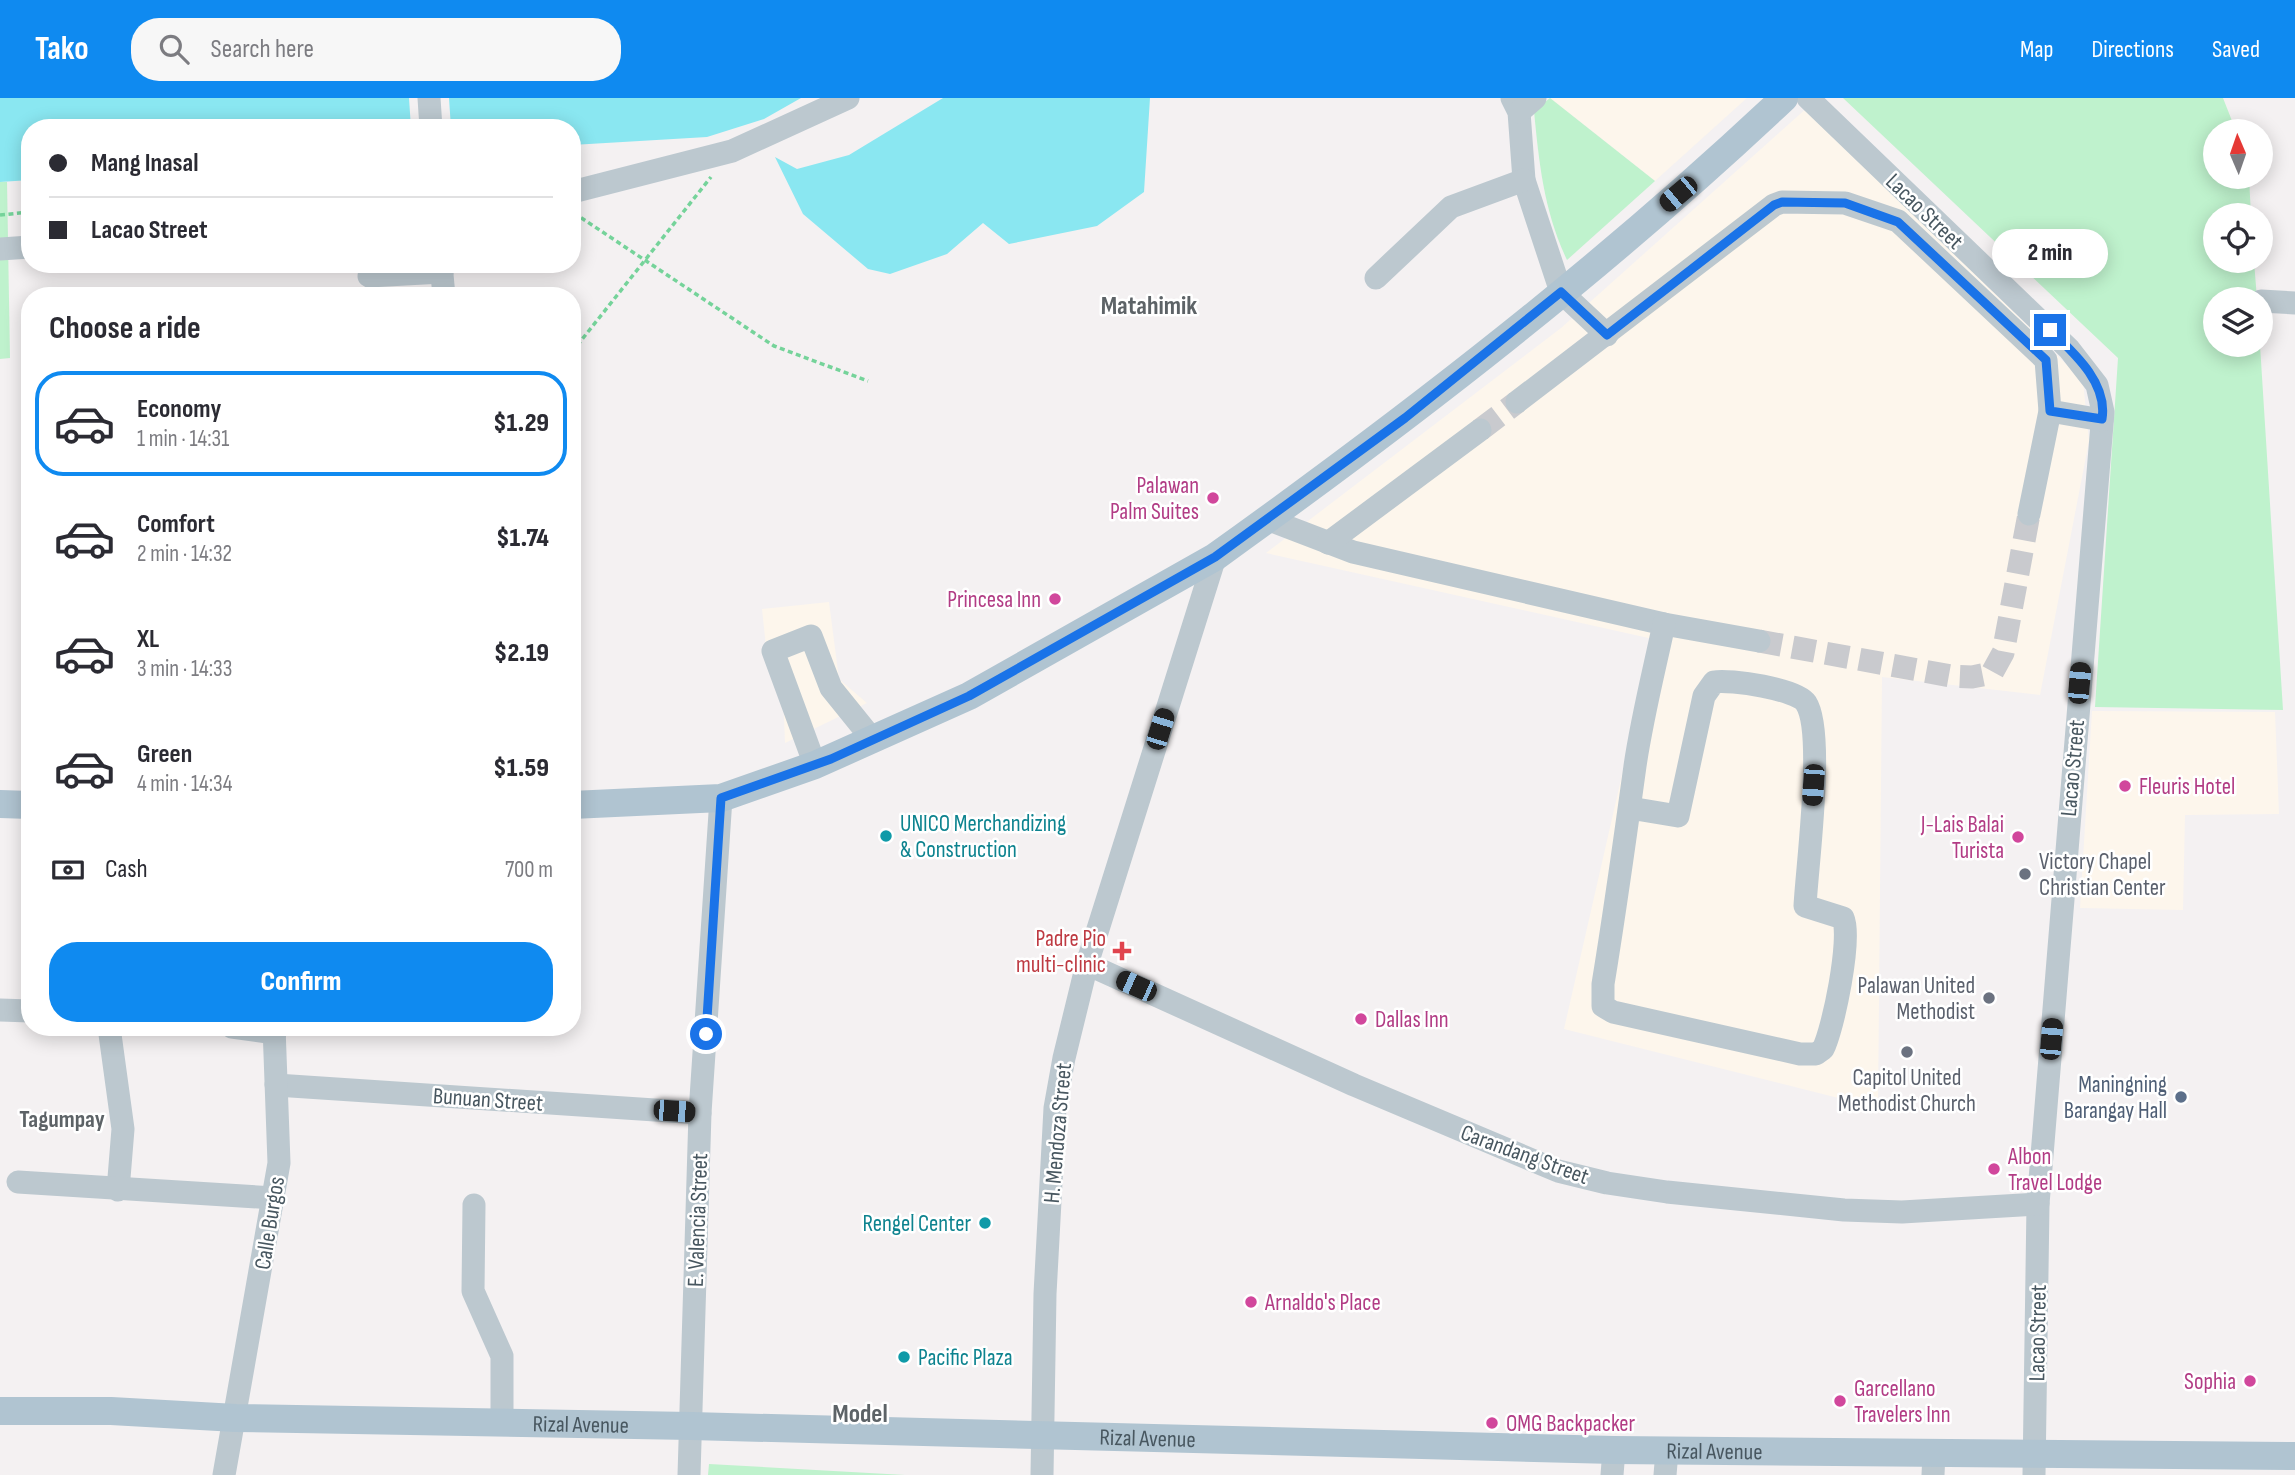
<!DOCTYPE html>
<meta charset="utf-8">
<style>
:root{--surface:#fff;--page:#f7f7f7;--text:#2b2b33;--muted:#7c7c81;--line:#e1e1e2;--accent:#0f8af0}
body{margin:0;font-family:"Sofia Sans Condensed",sans-serif;background:var(--page);color:var(--text);height:100vh;display:flex;flex-direction:column;font-size:26px;white-space:nowrap}
*{box-sizing:border-box;margin:0}
p{font-size:23px;color:var(--muted)}
.icon{flex:none;width:38px;height:38px;fill:none;stroke:currentColor;stroke-width:2;stroke-linecap:round;stroke-linejoin:round}
.map{position:relative;flex:1;overflow:hidden}
.side{position:absolute;left:21px;top:189px;width:560px;height:749px;display:flex;flex-direction:column;background:var(--surface);border-radius:28px;box-shadow:0 4px 18px #0003}
.side>*{flex:none}
.top-card{position:absolute;left:21px;top:21px;width:560px;height:154px;border-radius:28px;box-shadow:0 4px 18px #0003;display:grid;align-content:center;height:154px;padding:0 28px;background:var(--surface)}
.needle{width:46px;rotate:358deg}
.fabs{position:absolute;left:2203px;top:21px;display:grid;gap:14px}
.fabs a{display:grid;place-items:center;width:70px;height:70px;border-radius:50%;background:var(--surface);box-shadow:0 4px 18px #0003;font-size:35px}
.end{position:absolute;width:32px;height:32px;margin:-16px;border:9px solid #1a73e8;background:#fff;box-shadow:0 0 0 4px #fff}
.from{border-radius:50%}
.bubble{position:absolute;height:49px;border-radius:24px;background:var(--surface);box-shadow:0 4px 18px #0003;font-size:23px;font-weight:800;line-height:49px;text-align:center}
.car{position:absolute;width:21px;height:42px;margin:-21px -10px;border-radius:9px;box-shadow:0 0 5px 2px #0007;background:linear-gradient(#222 24%,#8ab4d8 0 40%,#222 0 76%,#8ab4d8 0 86%,#222 0)}
.top-card b{display:flex;align-items:center;gap:24px;height:66px;font-size:26px}
.top-card b+b{border-top:2px solid var(--line)}
.top-card i{width:18px;height:18px;background:var(--text)}
ul{padding:0;list-style:none}
li{display:flex;align-items:center;gap:21px;height:105px;margin:0 14px 10px;padding:0 14px;border:4px solid transparent;border-radius:28px}
li div{flex:1}
li b{display:block;font-size:26px}
li em{font-style:normal;font-weight:800}
li.on{border-color:var(--accent)}
li>.icon{width:63px;height:63px;stroke-width:1.5}
h2{padding:0 28px;font-size:32px;line-height:84px}
.pay{display:flex;align-items:center;gap:18px;height:77px;padding:0 28px;font-size:26px}
.pay p{margin-inline-start:auto}
.action{display:flex;gap:14px;margin-top:auto;padding:14px 28px}
.action a{flex:1;height:80px;border-radius:28px;background:var(--accent);color:#fff;font-size:28px;font-weight:800;line-height:80px;text-align:center}
header{display:flex;align-items:center;gap:42px;box-sizing:border-box;height:98px;padding:0 35px;background:var(--accent);color:#fff}
header strong{font-size:33px}
nav{display:flex;gap:38px;margin-inline-start:auto;font-size:24px}
.search{width:490px;height:63px;background:var(--page);display:flex;align-items:center;gap:18px;box-sizing:border-box;padding:0 24px;border-radius:28px;color:var(--muted);font-size:26px}
.map>svg:first-child{display:block}
.commercial{fill:#fdf6ec}
.green{fill:#bff2cd}
.water{fill:#8ae7f1}
.lines{fill:none;stroke-linecap:round;stroke-linejoin:round}
.minor-tunnel{stroke:#c9cace;stroke-width:23;stroke-dasharray:23 11;stroke-linecap:butt}
.path{stroke:#75d39a;stroke-width:3.5;stroke-dasharray:5 3.5;stroke-linecap:butt}
.minor{stroke:#bcc8cf;stroke-width:23}
.major{stroke:#b0c4d1;stroke-width:28}
.route{stroke:#1a73e8;stroke-width:9}
.hotel-dot{fill:#d1479c;stroke:#fff;stroke-width:2.5}
.culture-dot{fill:#0f9aa8;stroke:#fff;stroke-width:2.5}
.worship-dot{fill:#6b7280;stroke:#fff;stroke-width:2.5}
.health-dot{fill:#e0444e;stroke:#fff;stroke-width:2.5}
.service-dot{fill:#5c6f8a;stroke:#fff;stroke-width:2.5}
.labels{text-anchor:middle;stroke-width:5;stroke-linejoin:round;paint-order:stroke}
.street-label{font-size:23px;fill:#485760;stroke:#fff}
.hotel-label{font-size:23px;fill:#b23c85;stroke:#fff;text-anchor:start}
.culture-label{font-size:23px;fill:#0d838f;stroke:#fff;text-anchor:start}
.worship-label{font-size:23px;fill:#5b616d;stroke:#fff;text-anchor:start}
.health-label{font-size:23px;fill:#be3a42;stroke:#fff;text-anchor:end}
.service-label{font-size:23px;fill:#4e5e75;stroke:#fff;text-anchor:end}
.neighbourhood-label{font-size:24px;font-weight:bold;fill:#5d6367;stroke:#fff}
.quarter-label{font-size:26px;font-weight:bold;fill:#5d6367;stroke:#fff}
</style>
<header>
<strong>Tako</strong>
<div class="search"><svg class="icon" aria-label="search" viewBox="0 0 24 24"><circle cx="10" cy="10" r="6"/><path d="M15 15l6 6"/></svg>Search here</div>
<nav><a>Map</a><a>Directions</a><a>Saved</a></nav>
</header>
<div class="map">
<svg width="2295" height="1377" viewBox="0 0 2295 1377">
<rect width="100%" height="100%" fill="#f4f1f2"/>
<g class="commercial">
<polygon points="1550,0 1747,0 1655,83"/>
<polygon points="1808,9 2083,283 2089,343 2040,597 1882,579 1878,1010 1564,931 1653,541 1266,455 1561,230"/>
<polygon points="829,504 839,581 867,605 785,645 783,594 766,549 762,511"/>
<polygon points="2092,613 2275,614 2279,716 2185,717 2183,812 2080,810"/>
</g>
<g class="green">
<path d="M1550,0L1655,83L1567,162C1544,114 1539,65 1534,13Z"/>
<polygon points="1843,0 2223,0 2236,33 2216,33 2216,79 2249,79 2251,117 2216,117 2216,163 2254,163 2257,201 2216,201 2216,247 2260,247 2283,612 2095,609 2118,260"/>
<polygon points="0,84 7,84 10,260 0,261"/>
<polygon points="709,1366 905,1377 708,1377"/>
</g>
<g class="water">
<polygon points="0,0 409,0 411,30 30,30 30,82 0,84"/>
<polygon points="449,0 801,0 764,21 707,39 572,47 572,30 451,30"/>
<polygon points="943,0 1150,0 1144,94 1097,128 1009,146 983,125 947,156 890,176 868,171 803,116 775,59 797,71 849,57"/>
</g>
<g class="lines">
<g class="minor-tunnel">
<polyline points="1480,332 1517,304"/>
<polyline points="1759,543 1951,578 1972,579 1992,575 2003,555 2029,416"/>
</g>
<g class="path">
<polyline points="574,115 774,248 868,283"/>
<polyline points="0,117 30,114"/>
<polyline points="572,254 711,79"/>
</g>
<g class="minor">
<polyline points="429,0 431,30"/>
<polyline points="1512,0 1519,14 1524,82 1561,194 1607,237"/>
<polyline points="1808,0 2069,251 2097,287 2103,314 2038,1106 2034,1377"/>
<polyline points="1519,14 1535,0"/>
<polyline points="572,94 732,53 848,0"/>
<polyline points="0,151 30,149"/>
<polyline points="441,166 444,198"/>
<polyline points="369,178 442,174"/>
<polyline points="1376,180 1451,109 1524,82"/>
<polyline points="2261,203 2295,205"/>
<polyline points="1517,304 1774,107 1782,104 1845,105 1898,123 2046,262 2050,313 2029,416"/>
<polyline points="2050,313 2102,322"/>
<polyline points="1267,421 1353,454 1664,526 1759,543"/>
<polyline points="1328,445 1480,332"/>
<polyline points="815,667 773,553 811,538 831,590 873,642"/>
<path d="M1630,710L1678,718L1704,598L1714,584C1730,581 1797,591 1806,605C1825,634 1807,768 1805,808L1843,820C1852,840 1833,932 1823,951L1816,956H1800L1613,914L1603,908V886C1615,813 1625,741 1635,668C1642,620 1654,573 1664,526"/>
<polyline points="1087,866 1354,987 1558,1073 1607,1085 1667,1094 1844,1112 1902,1114 2038,1106"/>
<polyline points="0,912 30,913"/>
<polyline points="109,929 123,1031 118,1092"/>
<polyline points="232,929 275,935"/>
<polyline points="276,987 700,1015"/>
<polyline points="18,1084 274,1100"/>
<polyline points="474,1107 473,1193 502,1258 502,1325"/>
<polyline points="224,1377 279,1065 274,929"/>
<polyline points="689,1377 700,1015 721,700"/>
<polyline points="1042,1377 1045,1196 1055,1010 1064,960 1087,866 1215,459"/>
<polyline points="1612,1377 1614,1352"/>
<polyline points="1665,1377 1667,1353"/>
<polyline points="1933,1377 1934,1355"/>
</g>
<g class="major">
<polyline points="0,706 30,707"/>
<path d="M572,707L721,700L815,667L969,598L1215,459C1413,317 1606,168 1784,0"/>
<path id="s1" d="M0,1313H111L236,1320L691,1328L1614,1352L2295,1358"/>
</g>
</g>
<g class="lines">
<path class="route" d="M706,936L721,700L831,661L969,598L1215,459L1405,320L1561,194L1607,237L1774,107L1782,104L1845,105L1898,124L2046,262L2050,313L2102,321C2108,285 2074,255 2050,232"/>
</g>
<g class="hotel-dot">
<circle cx="1213" cy="400" r="7"/>
<circle cx="1055" cy="501" r="7"/>
<circle cx="2125" cy="688" r="7"/>
<circle cx="2018" cy="739" r="7"/>
<circle cx="1361" cy="921" r="7"/>
<circle cx="1994" cy="1071" r="7"/>
<circle cx="1251" cy="1204" r="7"/>
<circle cx="2250" cy="1283" r="7"/>
<circle cx="1840" cy="1303" r="7"/>
<circle cx="1492" cy="1325" r="7"/>
</g>
<g class="culture-dot">
<circle cx="886" cy="738" r="7"/>
<circle cx="985" cy="1125" r="7"/>
<circle cx="904" cy="1259" r="7"/>
</g>
<g class="worship-dot">
<circle cx="2025" cy="776" r="7"/>
<circle cx="1989" cy="900" r="7"/>
<circle cx="1907" cy="954" r="7"/>
</g>
<path class="health-dot" d="M1118.5 842.5h7v7h7v7h-7v7h-7v-7h-7v-7h7z"/>
<circle class="service-dot" cx="2181" cy="999" r="7"/>
<g class="labels">
<g class="street-label">
<text transform="translate(1925 113) rotate(44)" y="8">Lacao Street</text>
<text transform="translate(2072 670) rotate(-85)" y="8">Lacao Street</text>
<text transform="translate(488 1001) rotate(4)" y="8">Bunuan Street</text>
<text transform="translate(1057 1035) rotate(-85)" y="8">H. Mendoza Street</text>
<text transform="translate(1525 1056) rotate(20)" y="8">Carandang Street</text>
<text transform="translate(697 1122) rotate(-88)" y="8">E. Valencia Street</text>
<text transform="translate(269 1125) rotate(-81)" y="8">Calle Burgos</text>
<text transform="translate(2037 1235) rotate(-89)" y="8">Lacao Street</text>
<text dy="8" stroke="none"><textPath href="#s1" startOffset="581">Rizal Avenue</textPath></text>
<text dy="8" stroke="none"><textPath href="#s1" startOffset="1148">Rizal Avenue</textPath></text>
<text dy="8" stroke="none"><textPath href="#s1" startOffset="1715">Rizal Avenue</textPath></text>
</g>
<g class="hotel-label">
<text x="1199" y="395" text-anchor="end">Palawan<tspan x="1199" dy="26">Palm Suites</tspan></text>
<text x="1041" y="509" text-anchor="end">Princesa Inn</text>
<text x="2139" y="696">Fleuris Hotel</text>
<text x="2004" y="734" text-anchor="end">J-Lais Balai<tspan x="2004" dy="26">Turista</tspan></text>
<text x="1375" y="929">Dallas Inn</text>
<text x="2008" y="1066">Albon<tspan x="2008" dy="26">Travel Lodge</tspan></text>
<text x="1265" y="1212">Arnaldo's Place</text>
<text x="2236" y="1291" text-anchor="end">Sophia</text>
<text x="1854" y="1298">Garcellano<tspan x="1854" dy="26">Travelers Inn</tspan></text>
<text x="1506" y="1333">OMG Backpacker</text>
</g>
<g class="culture-label">
<text x="900" y="733">UNICO Merchandizing<tspan x="900" dy="26">&amp; Construction</tspan></text>
<text x="971" y="1133" text-anchor="end">Rengel Center</text>
<text x="918" y="1267">Pacific Plaza</text>
</g>
<g class="worship-label">
<text x="2039" y="771">Victory Chapel<tspan x="2039" dy="26">Christian Center</tspan></text>
<text x="1975" y="895" text-anchor="end">Palawan United<tspan x="1975" dy="26">Methodist</tspan></text>
<text x="1907" y="987" text-anchor="middle">Capitol United<tspan x="1907" dy="26">Methodist Church</tspan></text>
</g>
<g class="health-label">
<text x="1106" y="848">Padre Pio<tspan x="1106" dy="26">multi-clinic</tspan></text>
</g>
<g class="service-label">
<text x="2167" y="994">Maningning<tspan x="2167" dy="26">Barangay Hall</tspan></text>
</g>
<g class="neighbourhood-label">
<text x="62" y="1029">Tagumpay</text>
</g>
<g class="quarter-label">
<text x="1149" y="216">Matahimik</text>
<text x="860" y="1324">Model</text>
</g>
</g>
</svg>
<div class="fabs">
<a><svg class="needle" viewBox="-14 -14 28 28"><path d="M0-13l5 13h-10z" fill="#e53935"/><path d="M0 13l5-13h-10z" fill="#7c7c81"/></svg></a>
<a><svg class="icon" aria-label="locate" viewBox="0 0 24 24"><circle cx="12" cy="12" r="6"/><path d="M12 2v4M12 18v4M2 12h4M18 12h4"/></svg></a>
<a><svg class="icon" aria-label="layers" viewBox="0 0 24 24"><path d="M12 4l9 5-9 5-9-5zM3 14l9 5 9-5"/></svg></a>
</div>
<i class="end from" style="left:706px;top:936px"></i>
<i class="end" style="left:2050px;top:232px"></i>
<div class="bubble" style="left:1992px;top:131px;width:116px">2 min</div>
<i class="car" style="left:1678px;top:96px;rotate:230deg"></i>
<i class="car" style="left:2079px;top:585px;rotate:5deg"></i>
<i class="car" style="left:1160px;top:631px;rotate:17deg"></i>
<i class="car" style="left:1813px;top:687px;rotate:184deg"></i>
<i class="car" style="left:1136px;top:888px;rotate:294deg"></i>
<i class="car" style="left:2051px;top:941px;rotate:5deg"></i>
<i class="car" style="left:674px;top:1013px;rotate:94deg"></i>
<div class="top-card">
<b><i class="from"></i>Mang Inasal</b>
<b><i></i>Lacao Street</b>
</div>
<section class="side">
<h2>Choose a ride</h2>
<ul>
<li class="on"><svg class="icon" aria-label="car" viewBox="0 0 24 24"><path d="M5 17H2v-5l4-1 3-4h7l3 4 3 1v5h-3M9 17h6M6 11h13"/><circle cx="7" cy="17" r="2"/><circle cx="17" cy="17" r="2"/></svg><div><b>Economy</b><p>1 min · 14:31</p></div><em>$1.29</em></li>
<li><svg class="icon" aria-label="car" viewBox="0 0 24 24"><path d="M5 17H2v-5l4-1 3-4h7l3 4 3 1v5h-3M9 17h6M6 11h13"/><circle cx="7" cy="17" r="2"/><circle cx="17" cy="17" r="2"/></svg><div><b>Comfort</b><p>2 min · 14:32</p></div><em>$1.74</em></li>
<li><svg class="icon" aria-label="car" viewBox="0 0 24 24"><path d="M5 17H2v-5l4-1 3-4h7l3 4 3 1v5h-3M9 17h6M6 11h13"/><circle cx="7" cy="17" r="2"/><circle cx="17" cy="17" r="2"/></svg><div><b>XL</b><p>3 min · 14:33</p></div><em>$2.19</em></li>
<li><svg class="icon" aria-label="car" viewBox="0 0 24 24"><path d="M5 17H2v-5l4-1 3-4h7l3 4 3 1v5h-3M9 17h6M6 11h13"/><circle cx="7" cy="17" r="2"/><circle cx="17" cy="17" r="2"/></svg><div><b>Green</b><p>4 min · 14:34</p></div><em>$1.59</em></li>
</ul>
<div class="pay"><svg class="icon" aria-label="cash" viewBox="0 0 24 24"><path d="M3 7h18v10H3z"/><circle cx="12" cy="12" r="2"/></svg>Cash<p>700 m</p></div>
<div class="action"><a>Confirm</a></div>
</section>
</div>
